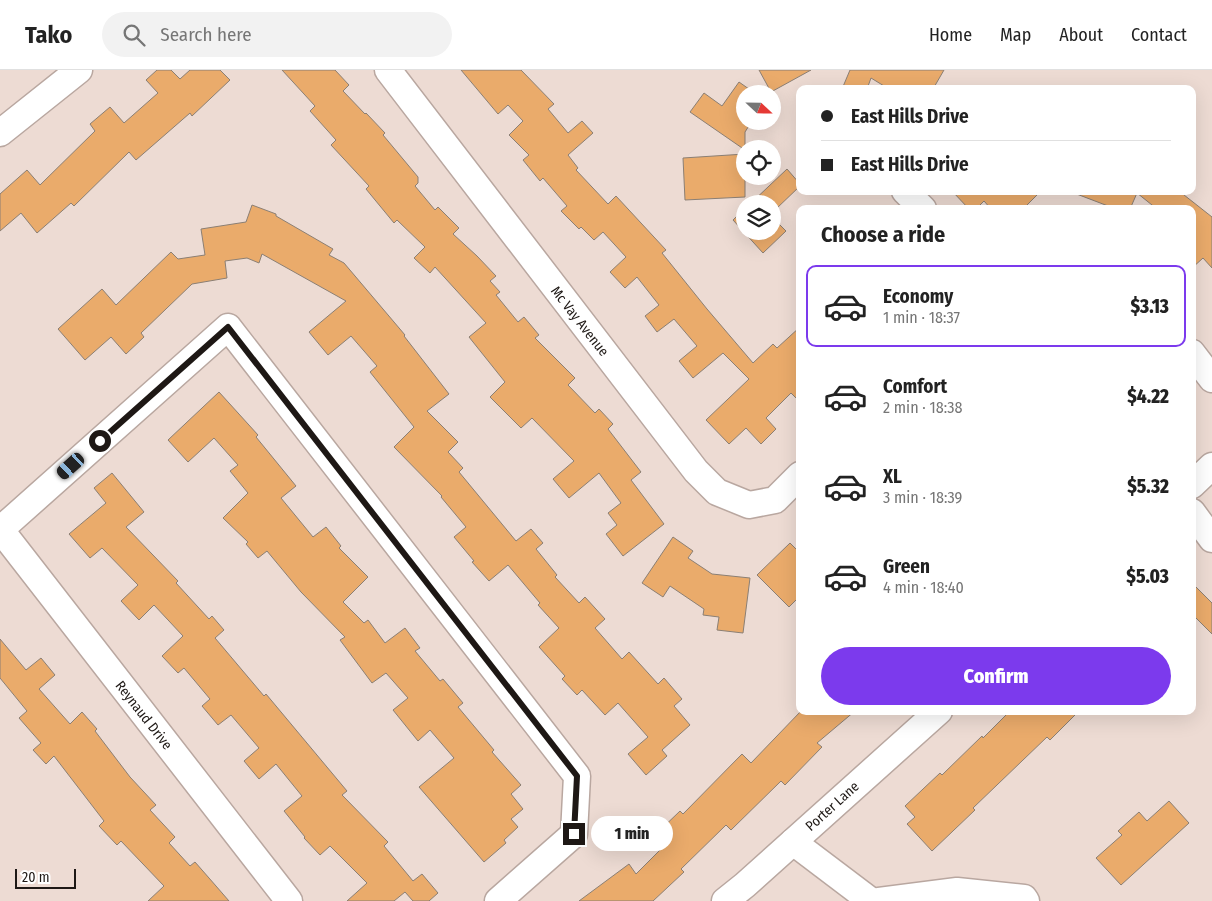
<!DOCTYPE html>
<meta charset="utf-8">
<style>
:root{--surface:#fff;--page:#f2f2f2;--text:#222;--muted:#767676;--line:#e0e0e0;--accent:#7c3aed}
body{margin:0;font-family:"Fira Sans Condensed",sans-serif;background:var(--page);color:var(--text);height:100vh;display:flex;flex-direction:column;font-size:19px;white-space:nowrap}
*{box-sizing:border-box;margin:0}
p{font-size:16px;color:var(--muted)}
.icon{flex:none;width:28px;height:28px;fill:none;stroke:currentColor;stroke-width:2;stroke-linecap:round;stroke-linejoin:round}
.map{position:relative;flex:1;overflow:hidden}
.sheet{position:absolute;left:796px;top:135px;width:400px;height:510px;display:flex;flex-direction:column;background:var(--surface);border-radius:10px;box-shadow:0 5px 20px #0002}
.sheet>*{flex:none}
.guide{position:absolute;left:796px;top:15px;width:400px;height:110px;border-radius:10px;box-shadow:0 5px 20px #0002;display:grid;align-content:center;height:110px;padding:0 25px;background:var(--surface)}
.needle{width:32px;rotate:112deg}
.buttons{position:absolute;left:736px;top:15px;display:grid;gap:10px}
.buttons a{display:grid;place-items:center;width:45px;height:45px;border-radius:50%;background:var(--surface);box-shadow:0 5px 20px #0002;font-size:25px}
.scale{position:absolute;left:15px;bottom:12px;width:61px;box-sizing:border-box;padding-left:5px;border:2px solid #1e1815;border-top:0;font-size:14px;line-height:18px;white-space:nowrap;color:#1e1815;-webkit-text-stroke:4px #fff;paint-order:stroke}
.end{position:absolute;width:22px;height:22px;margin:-11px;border:6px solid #1e1815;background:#fff;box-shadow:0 0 0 2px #fff}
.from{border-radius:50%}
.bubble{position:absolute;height:35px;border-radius:18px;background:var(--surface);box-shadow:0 5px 20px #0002;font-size:16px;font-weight:800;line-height:35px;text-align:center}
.car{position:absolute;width:15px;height:30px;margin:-15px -8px;border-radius:6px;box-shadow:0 0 4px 1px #0007;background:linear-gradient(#222 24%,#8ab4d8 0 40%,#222 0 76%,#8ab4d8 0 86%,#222 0)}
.guide b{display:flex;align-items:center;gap:18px;height:48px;font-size:19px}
.guide b+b{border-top:1px solid var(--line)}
.guide i{width:12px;height:12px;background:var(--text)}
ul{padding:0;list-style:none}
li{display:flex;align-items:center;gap:15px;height:82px;margin:0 10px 8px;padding:0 15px;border:2px solid transparent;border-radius:10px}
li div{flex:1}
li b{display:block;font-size:19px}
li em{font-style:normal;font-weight:800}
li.on{border-color:var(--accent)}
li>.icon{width:45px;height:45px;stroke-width:1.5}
h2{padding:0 25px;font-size:22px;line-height:60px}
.primary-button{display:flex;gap:10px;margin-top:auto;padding:10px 25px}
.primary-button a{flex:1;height:58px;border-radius:30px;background:var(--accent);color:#fff;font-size:20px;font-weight:800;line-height:58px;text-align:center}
header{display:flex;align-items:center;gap:30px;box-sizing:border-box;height:70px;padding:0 25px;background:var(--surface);border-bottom:1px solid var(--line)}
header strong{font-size:24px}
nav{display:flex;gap:28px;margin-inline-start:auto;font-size:18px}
.search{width:350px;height:45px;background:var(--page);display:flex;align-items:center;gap:12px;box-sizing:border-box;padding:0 18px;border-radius:28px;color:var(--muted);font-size:19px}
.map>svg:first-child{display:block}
.building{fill:#eaab6b;stroke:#8b7f74}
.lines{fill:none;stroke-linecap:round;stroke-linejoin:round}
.minor-casing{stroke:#b9a7a0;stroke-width:29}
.minor{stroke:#fff;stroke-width:26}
.route{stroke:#1e1815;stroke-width:6}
.labels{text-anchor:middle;stroke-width:5;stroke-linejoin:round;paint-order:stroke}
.street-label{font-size:14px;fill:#1e1815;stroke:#fff}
</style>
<header>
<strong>Tako</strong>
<div class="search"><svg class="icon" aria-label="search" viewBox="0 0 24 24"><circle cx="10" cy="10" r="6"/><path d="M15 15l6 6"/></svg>Search here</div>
<nav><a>Home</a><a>Map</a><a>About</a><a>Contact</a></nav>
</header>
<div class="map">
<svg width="1212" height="831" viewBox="0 0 1212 831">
<rect width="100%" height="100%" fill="#eddbd3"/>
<g class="building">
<polygon points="157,0 171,0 180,9 190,0 220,0 230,10 192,46 190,43 136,90 129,82 74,136 71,133 37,163 21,143 0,161 0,124 27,100 40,115 95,61 90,54 110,37 124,53 158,23 146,10"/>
<polygon points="282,0 335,0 349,15 343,21 365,44 366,43 385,63 383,65 418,107 418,113 415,116 435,140 438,137 459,158 453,164 477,186 496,206 490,211 500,222 496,225 518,252 524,247 539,265 535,268 575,308 568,315 595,343 599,339 613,354 608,359 641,402 631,410 664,454 623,486 606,464 617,455 608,443 621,433 599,403 569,428 553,409 574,391 532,348 521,358 490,327 505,312 469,267 486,253 435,197 430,203 414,188 425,177 397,150 394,153 366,119 369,116 331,75 336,70 310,41 315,36"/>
<polygon points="461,0 521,0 554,34 548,39 568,63 582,51 593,63 568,85 578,98 576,100 608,134 616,126 666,180 662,183 707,239 753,293 773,274 777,278 800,257 800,332 791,323 766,348 776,359 761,374 746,358 729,374 706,350 749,309 723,283 693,308 679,291 697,276 674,249 657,262 645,246 659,235 637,207 625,218 610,202 626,187 603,162 594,170 581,157 579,159 561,141 567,136 543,108 540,111 523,90 529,85 509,65 523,51 508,35 498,44"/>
<polygon points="759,0 811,0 771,22"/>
<polygon points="850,0 944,0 933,19 889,19 871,8 867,19 842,19"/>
<polygon points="739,12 756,24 745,24 745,51 752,51 745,62 745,80 690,42 704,23 722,36"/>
<polygon points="745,84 745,127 685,130 683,88"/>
<polygon points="787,99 800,114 800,116 776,139 772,139 772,134 750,134"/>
<polygon points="952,121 1041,121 1023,139 991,139 984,131 976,139 969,139"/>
<polygon points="1074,121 1179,121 1212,147 1212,198 1203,188 1192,198 1192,139 1157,139 1137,123 1130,139 1116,139 1074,123"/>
<polygon points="252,135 276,144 276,146 333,179 329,185 344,193 405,265 404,266 449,324 427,341 458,372 448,382 463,398 459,402 516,471 531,459 543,473 536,479 557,505 555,507 579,533 585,527 605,549 595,558 622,589 629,582 658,614 664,608 682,629 674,636 690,655 662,680 667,686 646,705 628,684 648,667 618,633 605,645 582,620 577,625 562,609 565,606 539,577 559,558 538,535 540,533 508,495 489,511 472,492 474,491 454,467 466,457 441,427 442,426 394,377 414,357 370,302 377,296 351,266 328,285 309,262 346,231 262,184 259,193 247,188 225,191 227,208 192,214 141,263 144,267 126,284 111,267 85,290 58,259 102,219 116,235 171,182 178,189 205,185 201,159 246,152"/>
<polygon points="745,138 745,161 772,161 772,147 786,161 763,183 733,150"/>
<polygon points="219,322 258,365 256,367 296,416 281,428 313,467 326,457 341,476 339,478 368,507 343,532 364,553 368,550 385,573 405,558 420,578 415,581 440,611 443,609 463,633 458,637 494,680 492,682 521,715 511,724 523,739 511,749 518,757 504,770 506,773 484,792 419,717 454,688 430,660 418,671 393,640 408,628 386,603 372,613 340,570 345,567 301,522 267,481 258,488 246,474 248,472 223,448 248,423 230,401 238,395 214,368 188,392 168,370"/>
<polygon points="112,403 144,442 126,457 178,511 176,513 209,549 212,546 224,560 215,568 264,626 266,624 347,721 342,725 388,772 384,776 413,811 422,804 438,823 429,831 413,831 405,822 394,831 347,831 367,813 330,776 320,785 304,768 305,767 284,741 302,726 276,694 259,709 244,691 259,678 231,645 218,655 202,636 210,629 184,598 178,603 162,586 183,566 154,535 139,550 121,531 138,515 102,478 90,488 69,464 106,433 94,418"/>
<polygon points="673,467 693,481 688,488 712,504 750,508 743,563 717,560 719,547 703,545 704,539 670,516 663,527 642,513"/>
<polygon points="790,473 800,483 800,526 789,537 757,505"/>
<polygon points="1192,513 1212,533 1212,564 1192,544"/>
<polygon points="0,569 26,600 41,588 55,605 39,619 70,654 82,642 97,659 95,661 130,707 156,735 150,740 175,767 169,773 190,796 195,792 216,816 229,831 148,831 164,816 121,771 117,775 99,756 104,751 54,686 46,694 33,680 41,673 19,648 27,641 0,608"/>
<polygon points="801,641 855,641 817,673 822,677 785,715 781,711 731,760 726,755 681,799 684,802 653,831 579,831 629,794 636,804 665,775 655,765 680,741 683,744 742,684 751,693"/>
<polygon points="1010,641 1079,641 1050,670 1047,667 973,738 975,740 932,781 907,754 915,747 905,736 940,703 942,705 982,666 983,668"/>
<polygon points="1169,731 1189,753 1121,815 1096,788 1122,765 1118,761 1139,742 1147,751"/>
</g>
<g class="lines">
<defs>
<g id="minor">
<polyline points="388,0 696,401 717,422 749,435 775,430 800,405"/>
<polyline points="0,63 79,0"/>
<polyline points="905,121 923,139"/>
<polyline points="1192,283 1212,309"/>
<polyline points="1192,415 1212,396"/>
<polyline points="1192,442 1212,469"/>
<polyline points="0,459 289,831"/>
<polyline points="0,460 228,257 577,706 574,764 498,831"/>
<polyline points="793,772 871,831"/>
<polyline points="725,831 745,815 939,641"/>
<polyline points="879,831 957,821 1024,828 1026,831"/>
</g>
</defs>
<use href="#minor" class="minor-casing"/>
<use href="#minor" class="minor"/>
</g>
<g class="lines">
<polyline class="route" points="100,371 228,257 577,706 574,764"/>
</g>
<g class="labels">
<g class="street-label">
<text transform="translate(580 251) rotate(52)" y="5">Mc Vay Avenue</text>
<text transform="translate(144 645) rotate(52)" y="5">Reynaud Drive</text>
<text transform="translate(832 736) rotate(-42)" y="5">Porter Lane</text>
</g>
</g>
</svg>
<div class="buttons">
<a><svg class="needle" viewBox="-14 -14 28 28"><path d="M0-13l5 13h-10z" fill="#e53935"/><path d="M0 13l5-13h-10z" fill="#767676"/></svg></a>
<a><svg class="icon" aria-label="locate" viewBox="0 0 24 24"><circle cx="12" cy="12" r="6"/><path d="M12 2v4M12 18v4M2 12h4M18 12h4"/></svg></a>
<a><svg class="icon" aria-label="layers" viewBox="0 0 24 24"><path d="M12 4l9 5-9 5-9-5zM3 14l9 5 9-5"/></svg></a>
</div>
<div class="scale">20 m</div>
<i class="end from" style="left:100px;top:371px"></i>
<i class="end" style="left:574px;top:764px"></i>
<div class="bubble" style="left:591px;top:746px;width:82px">1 min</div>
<i class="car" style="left:71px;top:396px;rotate:228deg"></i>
<div class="guide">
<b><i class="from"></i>East Hills Drive</b>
<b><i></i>East Hills Drive</b>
</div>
<section class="sheet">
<h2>Choose a ride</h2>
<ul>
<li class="on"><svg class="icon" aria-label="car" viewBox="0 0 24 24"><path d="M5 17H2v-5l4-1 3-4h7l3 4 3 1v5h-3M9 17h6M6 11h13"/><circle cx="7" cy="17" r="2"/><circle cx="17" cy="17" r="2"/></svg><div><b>Economy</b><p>1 min · 18:37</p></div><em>$3.13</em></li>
<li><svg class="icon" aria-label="car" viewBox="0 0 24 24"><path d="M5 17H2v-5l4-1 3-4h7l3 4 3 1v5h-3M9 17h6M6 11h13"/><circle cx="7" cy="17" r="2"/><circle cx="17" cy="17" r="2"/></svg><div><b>Comfort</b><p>2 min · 18:38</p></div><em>$4.22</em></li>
<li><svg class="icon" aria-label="car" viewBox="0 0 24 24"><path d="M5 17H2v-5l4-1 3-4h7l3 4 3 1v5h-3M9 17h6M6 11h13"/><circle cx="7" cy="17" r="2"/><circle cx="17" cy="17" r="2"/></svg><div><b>XL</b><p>3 min · 18:39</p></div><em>$5.32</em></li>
<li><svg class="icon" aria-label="car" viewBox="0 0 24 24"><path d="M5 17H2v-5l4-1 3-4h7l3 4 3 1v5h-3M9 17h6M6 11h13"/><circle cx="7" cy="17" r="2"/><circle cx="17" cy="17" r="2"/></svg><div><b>Green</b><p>4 min · 18:40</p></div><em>$5.03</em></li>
</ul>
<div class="primary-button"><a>Confirm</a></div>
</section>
</div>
